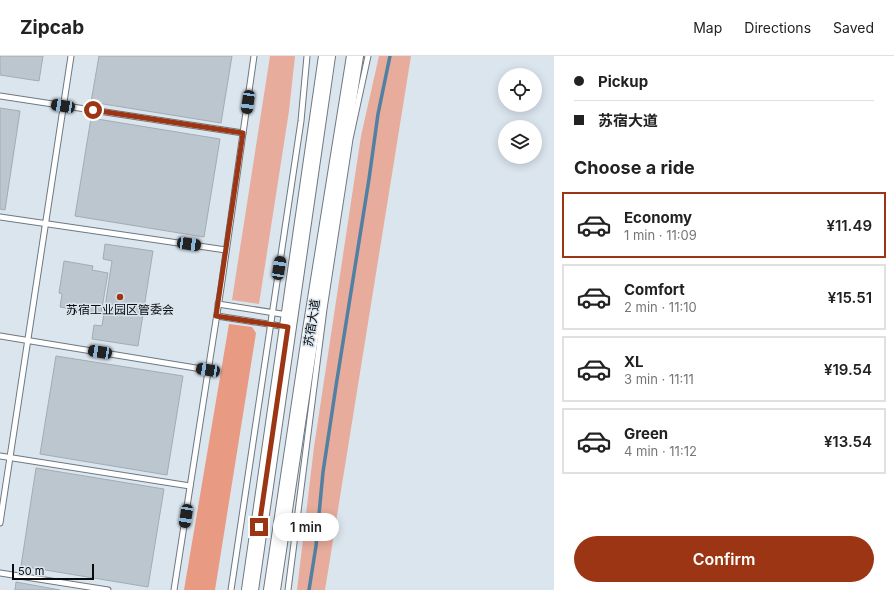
<!DOCTYPE html>
<meta charset="utf-8">
<style>
:root{--surface:#fff;--page:#f2f2f2;--text:#222;--muted:#767676;--line:#e0e0e0;--accent:#9c3513}
body{margin:0;font-family:Inter,"Noto Sans SC",sans-serif;background:var(--page);color:var(--text);height:100vh;display:flex;flex-direction:column;font-size:15px;white-space:nowrap}
*{box-sizing:border-box;margin:0}
p{font-size:13px;color:var(--muted)}
.icon{flex:none;width:22px;height:22px;fill:none;stroke:currentColor;stroke-width:2;stroke-linecap:round;stroke-linejoin:round}
.map{position:relative;flex:1;overflow:hidden}
.side{display:flex;flex-direction:column;background:var(--surface);width:340px}
.side>*{flex:none}
.guide{display:grid;align-content:center;height:88px;padding:0 20px;background:var(--surface)}
.tools{position:absolute;left:498px;top:12px;display:grid;gap:8px}
.tools a{display:grid;place-items:center;width:44px;height:44px;border-radius:50%;background:var(--surface);box-shadow:0 2px 10px #0003;font-size:20px}
.scale{position:absolute;left:12px;bottom:10px;width:82px;box-sizing:border-box;padding-left:4px;border:2px solid #090c0f;border-top:0;font-size:11px;line-height:14px;white-space:nowrap;color:#090c0f;-webkit-text-stroke:3px #dbe5ee;paint-order:stroke}
.end{position:absolute;width:18px;height:18px;margin:-9px;border:5px solid #9c3513;background:#fff;box-shadow:0 0 0 2px #fff}
.from{border-radius:50%}
.bubble{position:absolute;height:28px;border-radius:14px;background:var(--surface);box-shadow:0 2px 10px #0003;font-size:13px;font-weight:600;line-height:28px;text-align:center}
.car{position:absolute;width:12px;height:24px;margin:-12px -6px;border-radius:5px;box-shadow:0 0 3px 1px #0007;background:linear-gradient(#222 24%,#8ab4d8 0 40%,#222 0 76%,#8ab4d8 0 86%,#222 0)}
.guide b{display:flex;align-items:center;gap:14px;height:38px;font-size:15px}
.guide b+b{border-top:1px solid var(--line)}
.guide i{width:10px;height:10px;background:var(--text)}
ul{padding:0;list-style:none}
li{display:flex;align-items:center;gap:12px;height:66px;margin:0 8px 6px;padding:0 12px;border:2px solid var(--line);border-radius:0px}
li div{flex:1}
li b{display:block;font-size:15px}
li em{font-style:normal;font-weight:600}
li.active{border-color:var(--accent)}
li>.icon{width:36px;height:36px;stroke-width:1.5}
h2{padding:0 20px;font-size:18px;line-height:48px}
.action{display:flex;gap:8px;margin-top:auto;padding:8px 20px}
.action a{flex:1;height:46px;border-radius:24px;background:var(--accent);color:#fff;font-size:16px;font-weight:600;line-height:46px;text-align:center}
header{display:flex;align-items:center;gap:24px;box-sizing:border-box;height:56px;padding:0 20px;background:var(--surface);border-bottom:1px solid var(--line)}
header strong{font-size:19px}
nav{display:flex;gap:22px;margin-inline-start:auto;font-size:14px}
main{display:flex;flex:1;min-height:0}
.map>svg:first-child{display:block}
.green{fill:#e7ac9b}
.forest{fill:#e99a83}
.lines{fill:none;stroke-linecap:round;stroke-linejoin:round}
.stream{stroke:#5080a4;stroke-width:3.5}
.building{fill:#bcc6cf;stroke:#a2acb4}
.service-casing{stroke:#6f7880;stroke-width:7}
.primary-casing{stroke:#6f7880;stroke-width:18}
.service{stroke:#fff;stroke-width:5}
.primary{stroke:#fff;stroke-width:16}
.route{stroke:#9c3513;stroke-width:5}
.poi-dot{fill:#9c3513;stroke:#dbe5ee;stroke-width:1.5}
.labels{text-anchor:middle;stroke-width:3;stroke-linejoin:round;paint-order:stroke}
.poi-label{font-size:12px;fill:#090c0f;stroke:#dbe5ee}
.street-label{font-size:12px;fill:#090c0f;stroke:#dbe5ee}
</style>
<header>
<strong>Zipcab</strong>
<nav><a>Map</a><a>Directions</a><a>Saved</a></nav>
</header>
<main>
<div class="map">
<svg width="554" height="534" viewBox="0 0 554 534">
<rect width="100%" height="100%" fill="#dbe5ee"/>
<g class="green">
<polygon points="270,0 295,0 289,55 259,248 232,244"/>
<polygon points="379,0 411,0 325,534 297,534 314,391 361,80"/>
</g>
<polygon class="forest" points="229,268 252,271 256,277 215,534 184,534"/>
<g class="lines">
<polyline class="stream" points="309,534 316,490 323,416 336,330 369,123 378,58 390,0"/>
</g>
<g class="building">
<polygon points="0,0 43,0 39,25 0,19"/>
<polygon points="99,0 232,0 221,67 91,46"/>
<polygon points="0,52 20,55 5,154 0,153"/>
<polygon points="91,62 220,83 204,181 75,160"/>
<polygon points="105,188 153,195 138,290 92,283 94,269 102,270 112,205 103,203"/>
<polygon points="64,205 93,210 92,214 108,217 101,258 60,251 62,238 59,237"/>
<polygon points="56,300 183,320 167,419 40,398"/>
<polygon points="36,412 164,433 148,531 21,510"/>
<polygon points="16,526 60,534 15,534"/>
</g>
<g class="lines">
<defs>
<g id="service">
<polyline points="0,40 243,77"/>
<polyline points="0,161 226,194"/>
<polyline points="218,248 288,259"/>
<polyline points="217,260 287,271"/>
<polyline points="0,280 208,314"/>
<polyline points="0,400 190,430"/>
<polyline points="0,467 71,0"/>
<polyline points="0,517 108,534"/>
<polyline points="174,534 221,232 254,0"/>
<polyline points="231,534 301,65 307,0"/>
<polyline points="288,534 324,253 350,83 368,0"/>
</g>
<g id="primary">
<polyline points="250,534 327,0"/>
<polyline points="272,534 311,274 355,0"/>
</g>
</defs>
<use href="#service" class="service-casing"/>
<use href="#primary" class="primary-casing"/>
<use href="#service" class="service"/>
<use href="#primary" class="primary"/>
</g>
<g class="lines">
<polyline class="route" points="93,54 243,77 216,260 288,271 259,471"/>
</g>
<circle class="poi-dot" cx="120" cy="241" r="4"/>
<g class="labels">
<g class="poi-label">
<text x="120" y="258">苏宿工业园区管委会</text>
</g>
<g class="street-label">
<text transform="translate(312 267) rotate(-81)" y="4">苏宿大道</text>
</g>
</g>
</svg>
<div class="tools">
<a><svg class="icon" aria-label="locate" viewBox="0 0 24 24"><circle cx="12" cy="12" r="6"/><path d="M12 2v4M12 18v4M2 12h4M18 12h4"/></svg></a>
<a><svg class="icon" aria-label="layers" viewBox="0 0 24 24"><path d="M12 4l9 5-9 5-9-5zM3 14l9 5 9-5"/></svg></a>
</div>
<div class="scale">50 m</div>
<i class="end from" style="left:93px;top:54px"></i>
<i class="end" style="left:259px;top:471px"></i>
<div class="bubble" style="left:273px;top:457px;width:66px">1 min</div>
<i class="car" style="left:248px;top:46px;rotate:188deg"></i>
<i class="car" style="left:63px;top:50px;rotate:279deg"></i>
<i class="car" style="left:189px;top:188px;rotate:98deg"></i>
<i class="car" style="left:279px;top:212px;rotate:9deg"></i>
<i class="car" style="left:100px;top:296px;rotate:279deg"></i>
<i class="car" style="left:208px;top:314px;rotate:279deg"></i>
<i class="car" style="left:186px;top:460px;rotate:189deg"></i>
</div>
<section class="side">
<div class="guide">
<b><i class="from"></i>Pickup</b>
<b><i></i>苏宿大道</b>
</div>
<h2>Choose a ride</h2>
<ul>
<li class="active"><svg class="icon" aria-label="car" viewBox="0 0 24 24"><path d="M5 17H2v-5l4-1 3-4h7l3 4 3 1v5h-3M9 17h6M6 11h13"/><circle cx="7" cy="17" r="2"/><circle cx="17" cy="17" r="2"/></svg><div><b>Economy</b><p>1 min · 11:09</p></div><em>¥11.49</em></li>
<li><svg class="icon" aria-label="car" viewBox="0 0 24 24"><path d="M5 17H2v-5l4-1 3-4h7l3 4 3 1v5h-3M9 17h6M6 11h13"/><circle cx="7" cy="17" r="2"/><circle cx="17" cy="17" r="2"/></svg><div><b>Comfort</b><p>2 min · 11:10</p></div><em>¥15.51</em></li>
<li><svg class="icon" aria-label="car" viewBox="0 0 24 24"><path d="M5 17H2v-5l4-1 3-4h7l3 4 3 1v5h-3M9 17h6M6 11h13"/><circle cx="7" cy="17" r="2"/><circle cx="17" cy="17" r="2"/></svg><div><b>XL</b><p>3 min · 11:11</p></div><em>¥19.54</em></li>
<li><svg class="icon" aria-label="car" viewBox="0 0 24 24"><path d="M5 17H2v-5l4-1 3-4h7l3 4 3 1v5h-3M9 17h6M6 11h13"/><circle cx="7" cy="17" r="2"/><circle cx="17" cy="17" r="2"/></svg><div><b>Green</b><p>4 min · 11:12</p></div><em>¥13.54</em></li>
</ul>
<div class="action"><a>Confirm</a></div>
</section>
</main>
